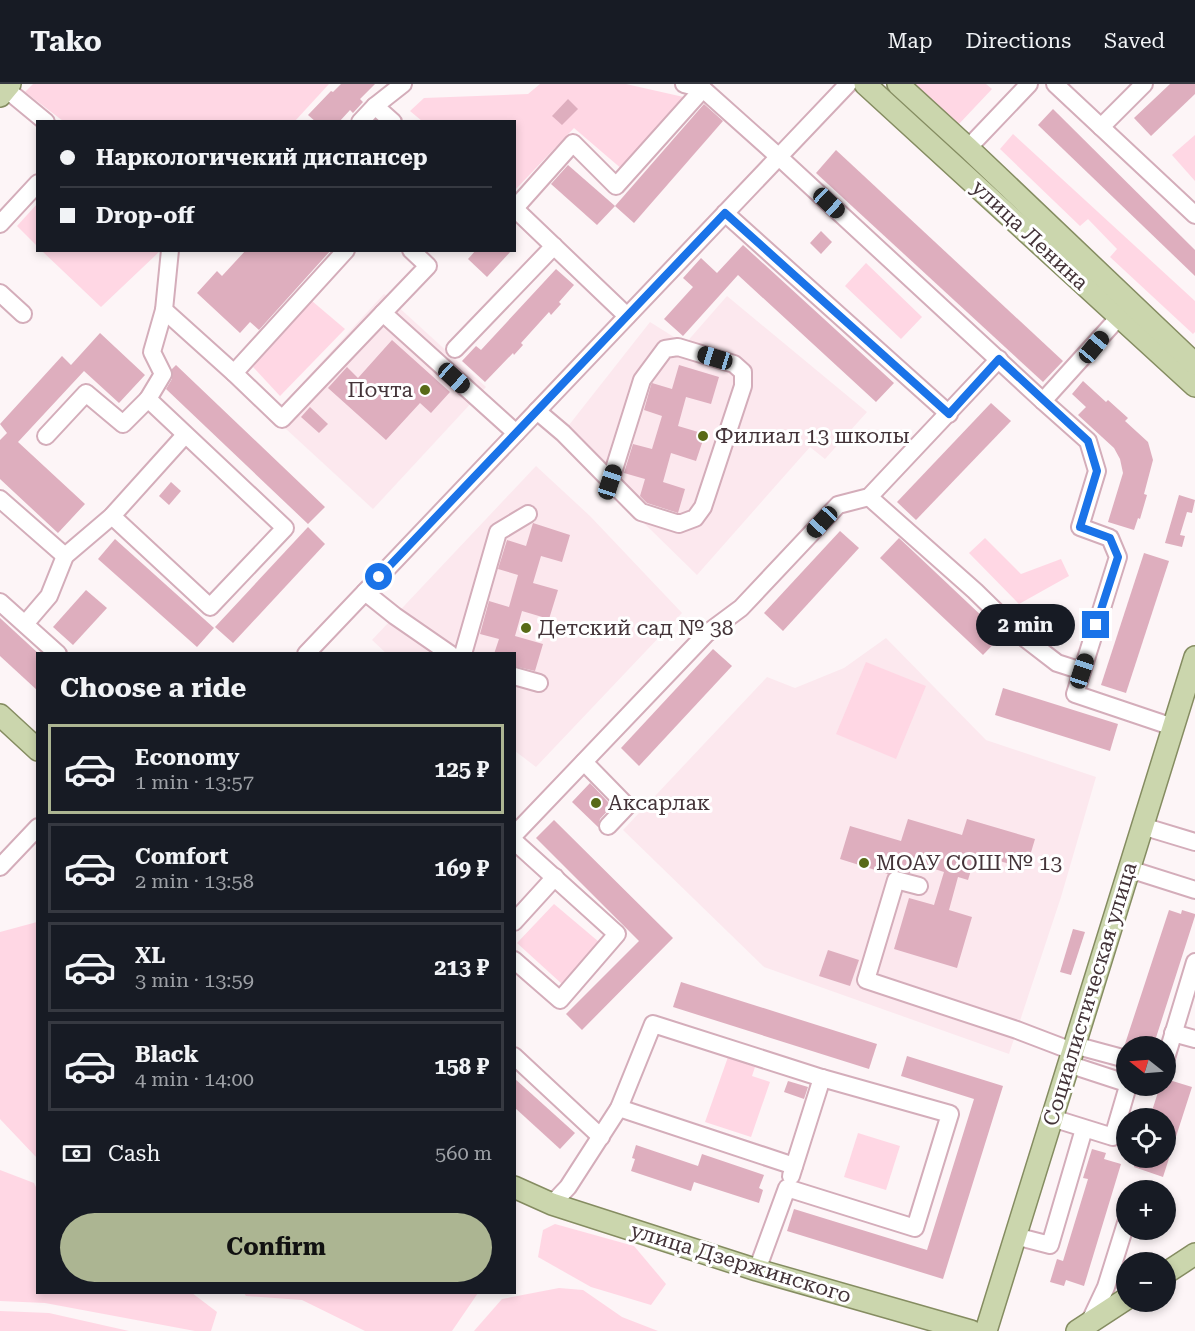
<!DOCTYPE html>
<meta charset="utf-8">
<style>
:root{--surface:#171b24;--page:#20242c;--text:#f1f3f6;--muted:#9ea1a6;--line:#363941;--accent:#acb592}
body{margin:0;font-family:"Roboto Serif",serif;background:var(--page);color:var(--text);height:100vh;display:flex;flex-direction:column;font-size:22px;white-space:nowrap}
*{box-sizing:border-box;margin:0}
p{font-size:20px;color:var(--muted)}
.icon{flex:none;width:33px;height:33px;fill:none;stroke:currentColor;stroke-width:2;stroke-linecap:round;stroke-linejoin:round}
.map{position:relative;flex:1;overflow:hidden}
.side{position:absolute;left:36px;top:568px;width:480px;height:642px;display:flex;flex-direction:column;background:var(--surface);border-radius:0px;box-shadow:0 3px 9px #0003}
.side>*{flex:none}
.banner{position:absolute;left:36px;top:36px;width:480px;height:132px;border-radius:0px;box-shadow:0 3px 9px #0003;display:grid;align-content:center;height:132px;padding:0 24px;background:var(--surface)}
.needle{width:39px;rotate:287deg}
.buttons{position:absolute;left:1116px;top:952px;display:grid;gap:12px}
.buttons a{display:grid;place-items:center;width:60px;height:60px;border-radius:50%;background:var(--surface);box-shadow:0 3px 9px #0003;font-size:30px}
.end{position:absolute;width:27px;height:27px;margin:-14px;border:8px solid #1a73e8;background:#fff;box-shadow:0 0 0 3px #fff}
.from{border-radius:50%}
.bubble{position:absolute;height:42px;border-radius:21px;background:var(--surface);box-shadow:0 3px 9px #0003;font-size:20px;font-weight:700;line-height:42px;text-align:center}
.car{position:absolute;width:18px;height:36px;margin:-18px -9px;border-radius:8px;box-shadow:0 0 4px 2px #0007;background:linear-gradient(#222 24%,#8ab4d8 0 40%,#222 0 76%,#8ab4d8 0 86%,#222 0)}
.banner b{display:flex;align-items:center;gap:21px;height:57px;font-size:22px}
.banner b+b{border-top:2px solid var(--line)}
.banner i{width:15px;height:15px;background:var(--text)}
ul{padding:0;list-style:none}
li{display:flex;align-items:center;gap:18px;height:90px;margin:0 12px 9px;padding:0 12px;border:3px solid var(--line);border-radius:0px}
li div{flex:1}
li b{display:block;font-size:22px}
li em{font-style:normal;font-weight:700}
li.current{border-color:var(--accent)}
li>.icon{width:54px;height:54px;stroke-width:1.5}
h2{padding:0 24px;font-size:27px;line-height:72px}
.pay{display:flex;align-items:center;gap:15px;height:66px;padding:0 24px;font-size:22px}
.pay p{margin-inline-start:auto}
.button{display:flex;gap:12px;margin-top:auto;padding:12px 24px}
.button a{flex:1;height:69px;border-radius:36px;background:var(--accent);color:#111;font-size:24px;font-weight:700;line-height:69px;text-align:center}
header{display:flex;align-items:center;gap:36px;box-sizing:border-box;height:84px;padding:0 30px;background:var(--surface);border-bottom:2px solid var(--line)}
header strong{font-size:28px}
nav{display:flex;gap:33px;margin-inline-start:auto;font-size:21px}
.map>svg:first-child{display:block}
.built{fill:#fce8ee}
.green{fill:#ffd7e4}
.building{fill:#deaebe}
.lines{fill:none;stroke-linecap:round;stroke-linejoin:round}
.minor-casing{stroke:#d4adba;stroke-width:20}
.major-casing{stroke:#858c61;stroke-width:24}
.minor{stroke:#fff;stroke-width:16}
.major{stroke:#cbd6ad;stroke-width:21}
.route{stroke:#1a73e8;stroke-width:8}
.poi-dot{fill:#586a17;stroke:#fff;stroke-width:2}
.labels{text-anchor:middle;stroke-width:6;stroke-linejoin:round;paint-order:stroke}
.street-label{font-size:21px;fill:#443439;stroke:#fff}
.poi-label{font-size:21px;fill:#443439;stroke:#fff;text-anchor:start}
</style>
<header>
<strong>Tako</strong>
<nav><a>Map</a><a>Directions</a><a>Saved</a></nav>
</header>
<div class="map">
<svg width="1195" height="1247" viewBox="0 0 1195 1247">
<rect width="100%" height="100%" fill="#fdf5f7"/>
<g class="built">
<polygon points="384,210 486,303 373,425 272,332"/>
<polygon points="727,212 867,328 825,375 810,363 697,491 558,355 650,238 685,260"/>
<polygon points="536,382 590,432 682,529 536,683 515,667 514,570 387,570 372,556"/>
<polygon points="886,554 986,656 1096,693 1061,813 1009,970 764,883 623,746 767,593 795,604 844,584"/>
</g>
<g class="green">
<polygon points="33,0 329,0 295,37 63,37 25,8"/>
<polygon points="540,0 626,0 688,14 623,86 574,44 515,106 514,38 422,37 410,27 424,14 528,10"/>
<polygon points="913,0 986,0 992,5 958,41"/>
<polygon points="1013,50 1195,217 1195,248 1193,250 1110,173 1117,165 1088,135 1080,142 1000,65"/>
<polygon points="1195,51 1195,97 1172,71"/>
<polygon points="37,120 37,162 17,142"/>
<polygon points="160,167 101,223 42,167 160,166"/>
<polygon points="866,179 922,233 901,255 845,202"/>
<polygon points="312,217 345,245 280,312 253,283"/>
<polygon points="985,454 1021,490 1061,475 1069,492 1019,520 969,469"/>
<polygon points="866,578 926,602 896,675 836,650"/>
<polygon points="554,820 599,858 562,900 517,859"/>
<polygon points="37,838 38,838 37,1074 0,1035 0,848"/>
<polygon points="728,973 755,983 752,992 770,998 751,1053 705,1038"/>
<polygon points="858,1049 900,1062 886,1106 844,1093"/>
<polygon points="0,1086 34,1099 37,1105 38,1209 192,1209 217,1228 211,1247 195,1247 45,1219 0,1217"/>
<polygon points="555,1140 634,1162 666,1200 651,1221 591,1203 538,1173 543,1146"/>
<polygon points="559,1204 583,1206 622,1233 658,1247 474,1247 502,1215"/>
<polygon points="244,1209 478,1209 452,1247 365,1247 302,1216 246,1212"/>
<polygon points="0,1227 49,1229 129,1247 0,1247"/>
</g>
<g class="building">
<polygon points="341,0 375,0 360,15 363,18 353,29 350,26 339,38 316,38 308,31 331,7 333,8"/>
<polygon points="1170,0 1195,0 1195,10 1151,52 1134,34"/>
<polygon points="568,15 578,25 562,41 552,32"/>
<polygon points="704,20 723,37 634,139 615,122"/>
<polygon points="1053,25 1195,166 1195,192 1038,41"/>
<polygon points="836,66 1063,277 1043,298 816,89"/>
<polygon points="568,81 615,122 597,141 551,100"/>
<polygon points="821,147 832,158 821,170 810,159"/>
<polygon points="743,161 894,299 876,318 738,191 683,252 664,235 693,203 683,194 701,174 717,189"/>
<polygon points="246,166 331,166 259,246 250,238 240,249 197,209 217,187 222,192"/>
<polygon points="476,166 512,166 487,193 468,175"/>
<polygon points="556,185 574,201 559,218 561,220 551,231 549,228 521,259 523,261 514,271 513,269 485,298 462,277 476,262 481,266"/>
<polygon points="100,249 145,291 119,319 84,287 18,358 85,420 58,449 0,395 0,356 7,349 0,340 62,272 71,281"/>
<polygon points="392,256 450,308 431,329 420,319 386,356 328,304 347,283 358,294"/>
<polygon points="176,281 325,423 308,440 166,305 172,295 172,285"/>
<polygon points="679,281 719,293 711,320 686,313 678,342 705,350 696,377 671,369 663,398 685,405 678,429 647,419 640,412 645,395 624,389 633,360 652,365 662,332 644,326 651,301 652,299 672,305"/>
<polygon points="1083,297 1106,318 1108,316 1128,334 1125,337 1148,358 1153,376 1144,410 1147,411 1140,435 1138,434 1134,446 1108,438 1123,389 1120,375 1114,364 1078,331 1086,323 1072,310"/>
<polygon points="991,319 1011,337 916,436 897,418"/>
<polygon points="310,323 328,340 319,349 301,333"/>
<polygon points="171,398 181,407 169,421 159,412"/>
<polygon points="1179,411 1195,416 1192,429 1187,428 1180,451 1185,452 1182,463 1165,459"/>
<polygon points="533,439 570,451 562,478 541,472 533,499 558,506 549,535 522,527 515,552 543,560 535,587 514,582 514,570 494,570 499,555 480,550 489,517 509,523 518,491 498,485 507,456 526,462"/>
<polygon points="308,443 325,460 233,559 215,543"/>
<polygon points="840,447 859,464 783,547 764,529"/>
<polygon points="899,454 1002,551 983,571 880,474"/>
<polygon points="115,455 214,544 197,563 98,475"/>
<polygon points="1144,469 1169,477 1126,609 1101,601"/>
<polygon points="86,506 107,524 73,561 53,543"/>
<polygon points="0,534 38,569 38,607 0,572"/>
<polygon points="713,565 732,582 639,682 621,664"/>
<polygon points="1003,604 1118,640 1110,667 995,631"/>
<polygon points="590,699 612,722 600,735 598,743 572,718"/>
<polygon points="908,735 962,751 967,735 1035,755 1026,785 976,770 968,796 958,793 949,826 972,833 957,884 894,865 909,814 934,821 944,788 913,778 910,789 894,786 888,790 840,775 850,742 901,757"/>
<polygon points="554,736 673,854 582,946 566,930 639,857 536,754"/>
<polygon points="1169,826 1181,830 1182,826 1195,830 1195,832 1153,963 1136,963 1125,960"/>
<polygon points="1073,845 1085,848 1071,891 1060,888"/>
<polygon points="828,866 859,876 850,902 819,892"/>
<polygon points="681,898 877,960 869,985 673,923"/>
<polygon points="907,972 1003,1002 943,1195 787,1147 794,1125 927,1166 974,1015 901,992"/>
<polygon points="514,994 575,1049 560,1065 514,1023"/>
<polygon points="1166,995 1192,1003 1163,1093 1134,1083 1137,1074 1166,1074 1166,1035 1150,1033 1160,1002 1166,1002"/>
<polygon points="788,997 808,1003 804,1015 784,1008"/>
<polygon points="636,1061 698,1082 702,1070 764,1091 759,1104 763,1106 759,1119 694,1098 691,1107 631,1087 635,1075 632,1074"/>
<polygon points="1092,1065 1106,1069 1104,1075 1121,1080 1084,1202 1066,1196 1064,1202 1050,1198 1057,1175 1063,1177 1088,1095 1083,1094"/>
</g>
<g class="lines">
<defs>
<g id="minor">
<polyline points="684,0 703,5 779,73 1043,317"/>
<polyline points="1055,0 1195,131"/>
<polyline points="6,5 46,38"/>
<polyline points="375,22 393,38"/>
<polyline points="360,38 375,22 403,0"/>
<polyline points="1101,43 1144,0"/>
<polyline points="968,64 1029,0"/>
<polyline points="514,124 627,232"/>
<polyline points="515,124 573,59 616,102 703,5"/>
<polyline points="725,129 949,330"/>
<polyline points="0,140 38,99"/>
<polyline points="170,166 164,226 234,289"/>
<polyline points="346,166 234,289 282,335 383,229"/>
<polyline points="411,166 428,182 383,229 516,349"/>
<polyline points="0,209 23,230"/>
<polyline points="1119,233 1043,317 1088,357 1097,387 1080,443 1110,454 1118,473 1075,610 1173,643"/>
<polyline points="455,265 554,162"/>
<polyline points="148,315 163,290 152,268 164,226"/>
<polyline points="537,327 563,349 641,428 679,440 695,434 703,423 743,302 743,288 734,280 678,263 665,265 642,296 610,398"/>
<polyline points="46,352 86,309 123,340 148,315 285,444 210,523 112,432"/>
<polyline points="869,413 975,507 1018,549 1057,579 1082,587"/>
<polyline points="0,415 65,472"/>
<polyline points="365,508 395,532 450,570"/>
<polyline points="0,518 58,570"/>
<polyline points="25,540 49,512 65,472 112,432 185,351"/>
<polyline points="306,570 848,0"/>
<polyline points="463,570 498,448 528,430"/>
<polyline points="514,592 539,599"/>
<polyline points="584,678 627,722 608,742"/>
<polyline points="1142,742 1195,758"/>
<polyline points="514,751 706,550 741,524 838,421 869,413 999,275"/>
<polyline points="514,757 617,850 560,916 514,876"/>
<polyline points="0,783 38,743"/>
<polyline points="1129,785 1195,806"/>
<polyline points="919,802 896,796 866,896 1017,946 1072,967"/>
<polyline points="514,838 555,793"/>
<polyline points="1173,949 1195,955"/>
<polyline points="1074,961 1126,975"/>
<polyline points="514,972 601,1053"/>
<polyline points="1166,974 1195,878"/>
<polyline points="1068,980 1126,999"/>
<polyline points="619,1024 794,1082"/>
<polyline points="1052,1034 1113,1053 1128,1002"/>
<polyline points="791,1092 822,994"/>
<polyline points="552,1120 568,1103 619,1024 653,940 822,994 950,1030 915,1144 787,1104 757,1186"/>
<polyline points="1015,1152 1050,1161 1084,1045"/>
<polyline points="1089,1239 1106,1203 1126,1139"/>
</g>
<g id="major">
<polyline points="865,0 1195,302"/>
<polyline points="898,0 968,64 1195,280"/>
<polyline points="0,12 10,0"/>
<polyline points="0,631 38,666"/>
<polyline points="514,1103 552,1120 757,1186 971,1247"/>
<polyline points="1166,1189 1195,1170"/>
<polyline points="986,1247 1195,573"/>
<polyline points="1077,1247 1126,1215"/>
</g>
</defs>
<use href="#minor" class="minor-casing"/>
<use href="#major" class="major-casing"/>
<use href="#minor" class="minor"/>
<use href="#major" class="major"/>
</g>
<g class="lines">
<polyline class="route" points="379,493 725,129 949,330 999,275 1088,357 1097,387 1080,443 1110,454 1118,473 1096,541"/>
</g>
<g class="poi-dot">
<circle cx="425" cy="306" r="6"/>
<circle cx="703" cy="352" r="6"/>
<circle cx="526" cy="544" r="6"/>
<circle cx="596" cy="719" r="6"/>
<circle cx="864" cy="779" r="6"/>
</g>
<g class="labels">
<g class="street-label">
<text transform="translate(1030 151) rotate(43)" y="7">улица Ленина</text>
<text transform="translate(1090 910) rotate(-73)" y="7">Социалистическая улица</text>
<text transform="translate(741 1179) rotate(17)" y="7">улица Дзержинского</text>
</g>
<g class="poi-label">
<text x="413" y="313" text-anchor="end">Почта</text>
<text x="715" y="359">Филиал 13 школы</text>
<text x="538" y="551">Детский сад № 38</text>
<text x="608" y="726">Аксарлак</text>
<text x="876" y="786">МОАУ СОШ № 13</text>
</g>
</g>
</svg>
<div class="buttons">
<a><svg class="needle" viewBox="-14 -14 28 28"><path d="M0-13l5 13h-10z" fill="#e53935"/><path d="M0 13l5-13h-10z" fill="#9ea1a6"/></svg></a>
<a><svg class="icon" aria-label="locate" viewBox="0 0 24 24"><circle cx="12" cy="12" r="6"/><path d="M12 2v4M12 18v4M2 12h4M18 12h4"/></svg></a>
<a>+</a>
<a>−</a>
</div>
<i class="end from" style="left:379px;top:493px"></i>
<i class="end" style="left:1096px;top:541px"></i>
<div class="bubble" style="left:976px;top:520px;width:99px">2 min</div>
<i class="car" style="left:829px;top:119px;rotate:133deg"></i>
<i class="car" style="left:1094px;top:263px;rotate:40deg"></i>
<i class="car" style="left:715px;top:274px;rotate:287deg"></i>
<i class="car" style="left:454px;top:294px;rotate:132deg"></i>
<i class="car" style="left:610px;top:398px;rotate:18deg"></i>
<i class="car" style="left:822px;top:438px;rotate:223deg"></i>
<i class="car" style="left:1082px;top:587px;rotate:18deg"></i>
<div class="banner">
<b><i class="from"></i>Наркологичекий диспансер</b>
<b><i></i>Drop-off</b>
</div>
<section class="side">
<h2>Choose a ride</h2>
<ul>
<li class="current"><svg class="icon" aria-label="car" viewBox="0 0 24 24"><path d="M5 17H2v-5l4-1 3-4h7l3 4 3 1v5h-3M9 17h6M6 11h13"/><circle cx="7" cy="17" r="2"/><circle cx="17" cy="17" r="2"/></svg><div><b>Economy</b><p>1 min · 13:57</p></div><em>125 ₽</em></li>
<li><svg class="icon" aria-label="car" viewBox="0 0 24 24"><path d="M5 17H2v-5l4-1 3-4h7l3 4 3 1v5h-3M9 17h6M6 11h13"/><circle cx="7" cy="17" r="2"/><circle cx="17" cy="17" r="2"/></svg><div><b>Comfort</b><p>2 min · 13:58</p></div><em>169 ₽</em></li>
<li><svg class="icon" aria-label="car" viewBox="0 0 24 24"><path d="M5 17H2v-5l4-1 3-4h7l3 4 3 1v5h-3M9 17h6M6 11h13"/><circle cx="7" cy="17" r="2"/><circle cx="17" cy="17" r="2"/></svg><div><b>XL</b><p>3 min · 13:59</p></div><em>213 ₽</em></li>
<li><svg class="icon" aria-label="car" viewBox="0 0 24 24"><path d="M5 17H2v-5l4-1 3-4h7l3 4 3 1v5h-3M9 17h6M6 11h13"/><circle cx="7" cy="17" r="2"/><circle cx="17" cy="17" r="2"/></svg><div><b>Black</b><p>4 min · 14:00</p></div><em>158 ₽</em></li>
</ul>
<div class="pay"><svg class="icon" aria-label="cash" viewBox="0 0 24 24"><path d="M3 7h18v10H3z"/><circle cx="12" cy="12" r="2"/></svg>Cash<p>560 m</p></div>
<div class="button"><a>Confirm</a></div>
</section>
</div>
